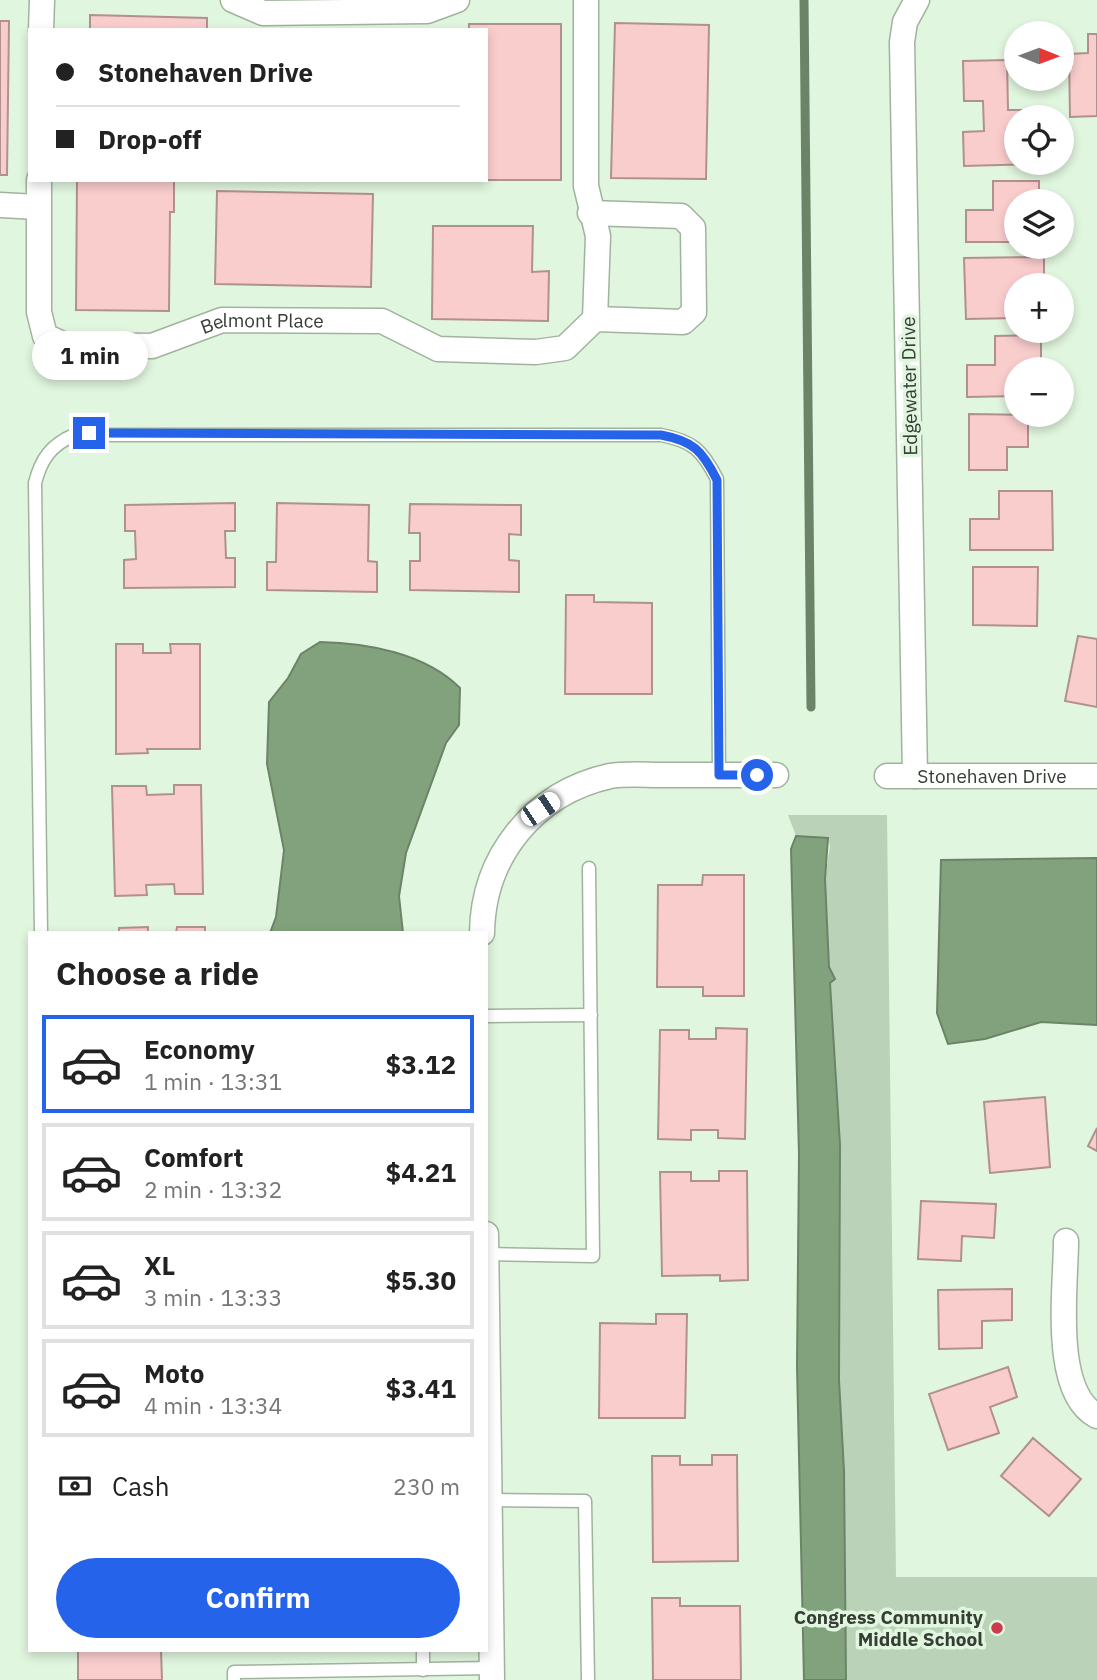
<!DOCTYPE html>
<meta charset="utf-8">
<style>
:root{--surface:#fff;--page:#f6f6f6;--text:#222;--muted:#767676;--line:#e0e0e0;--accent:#2563eb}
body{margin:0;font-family:"IBM Plex Sans",sans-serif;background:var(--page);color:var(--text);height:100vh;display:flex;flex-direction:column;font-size:26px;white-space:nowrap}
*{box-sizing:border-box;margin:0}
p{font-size:23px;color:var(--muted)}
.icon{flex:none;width:38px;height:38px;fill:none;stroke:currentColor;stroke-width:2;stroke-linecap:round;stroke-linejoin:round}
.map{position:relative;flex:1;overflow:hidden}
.panel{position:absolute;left:28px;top:931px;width:460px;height:721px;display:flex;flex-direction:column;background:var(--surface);border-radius:0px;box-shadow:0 4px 10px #0003}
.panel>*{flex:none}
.top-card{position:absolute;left:28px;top:28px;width:460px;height:154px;border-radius:0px;box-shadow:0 4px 10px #0003;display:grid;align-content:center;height:154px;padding:0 28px;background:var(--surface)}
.needle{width:46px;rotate:91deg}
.controls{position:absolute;left:1004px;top:21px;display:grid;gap:14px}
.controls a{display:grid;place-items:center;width:70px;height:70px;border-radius:50%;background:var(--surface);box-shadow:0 4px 10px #0003;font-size:35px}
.end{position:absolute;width:32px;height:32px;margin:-16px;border:9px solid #2563eb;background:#fff;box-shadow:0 0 0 4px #fff}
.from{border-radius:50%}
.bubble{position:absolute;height:49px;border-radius:24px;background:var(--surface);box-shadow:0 4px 10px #0003;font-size:23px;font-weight:800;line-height:49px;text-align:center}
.car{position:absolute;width:21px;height:42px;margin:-21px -10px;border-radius:9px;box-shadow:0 0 5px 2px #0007;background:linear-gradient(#fff 24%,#345 0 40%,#fff 0 76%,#345 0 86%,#fff 0)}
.top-card b{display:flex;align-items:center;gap:24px;height:66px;font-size:26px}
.top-card b+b{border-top:2px solid var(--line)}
.top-card i{width:18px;height:18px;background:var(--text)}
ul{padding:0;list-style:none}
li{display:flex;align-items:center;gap:21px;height:98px;margin:0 14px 10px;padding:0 14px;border:4px solid var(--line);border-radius:0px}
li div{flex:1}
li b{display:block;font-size:26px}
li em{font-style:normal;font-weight:800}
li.selected{border-color:var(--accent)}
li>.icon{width:63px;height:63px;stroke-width:1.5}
h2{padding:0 28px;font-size:32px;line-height:84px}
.pay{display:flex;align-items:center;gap:18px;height:77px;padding:0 28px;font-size:26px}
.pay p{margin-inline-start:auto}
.cta{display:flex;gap:14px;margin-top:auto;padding:14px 28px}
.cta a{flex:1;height:80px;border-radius:42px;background:var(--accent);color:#fff;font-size:28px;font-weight:800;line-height:80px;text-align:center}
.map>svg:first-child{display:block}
.green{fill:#bad2b7}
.water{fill:#82a27d;stroke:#6b8467;stroke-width:2}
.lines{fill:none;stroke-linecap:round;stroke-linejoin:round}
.stream{stroke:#6b8467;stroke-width:9}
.building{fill:#facdcd;stroke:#b19090;stroke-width:2}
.lane-casing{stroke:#a0b49d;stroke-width:15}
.street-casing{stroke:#a0b49d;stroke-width:27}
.lane{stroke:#fff;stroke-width:12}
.street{stroke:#fff;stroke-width:24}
.route{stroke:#2563eb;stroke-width:9}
.poi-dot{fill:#cb3b4d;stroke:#e1f6de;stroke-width:2.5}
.labels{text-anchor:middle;stroke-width:7;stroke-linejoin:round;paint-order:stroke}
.street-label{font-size:19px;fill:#353d34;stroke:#e1f6de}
.poi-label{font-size:19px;font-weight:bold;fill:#353d34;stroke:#e1f6de;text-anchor:end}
</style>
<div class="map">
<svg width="1097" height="1680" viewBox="0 0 1097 1680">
<rect width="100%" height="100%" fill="#e1f6de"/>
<polygon class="green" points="788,815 887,815 896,1577 1097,1577 1097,1680 846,1680 844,1471 839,1380 840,1145 830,983 835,979 829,967 825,879 830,846 828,838 796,836"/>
<g class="water">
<path d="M320,642C367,643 425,653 460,688L459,725L446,743L406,853L399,896L403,933H270L276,917L284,850L267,764L269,702L288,678L301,654Z"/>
<polygon points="796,836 828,838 825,879 829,967 835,979 830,983 840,1145 839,1380 844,1471 846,1680 804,1680 797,1366 799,1154 791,849"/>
<polygon points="1097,858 1097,1025 1041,1022 985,1039 948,1044 937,1013 941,860"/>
</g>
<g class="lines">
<polyline class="stream" points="804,0 811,707"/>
</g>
<g class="building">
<polygon points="90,15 207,18 207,30 90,30"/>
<polygon points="0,21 9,21 7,175 0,175"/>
<polygon points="615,23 709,25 706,179 611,178"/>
<polygon points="469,24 561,24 561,180 486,180 486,30 469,30"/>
<polygon points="1088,34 1097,34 1097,116 1070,117 1069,54 1088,53"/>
<polygon points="1007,60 1008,110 1031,110 1031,117 1017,117 1017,163 1032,164 964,166 963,132 984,131 983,101 964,101 963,61"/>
<polygon points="77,180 174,180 174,212 170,212 169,311 76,310"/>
<polygon points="993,181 1039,181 1039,201 1017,201 1017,242 966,242 966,210 993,210"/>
<polygon points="217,191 373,194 371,287 215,284"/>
<polygon points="433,226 533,226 532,272 549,271 548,321 432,319"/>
<polygon points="1044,257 1044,285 1017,285 1017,318 966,319 964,258"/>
<polygon points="1041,335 1041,369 1017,369 1017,396 967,397 967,365 995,365 995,336"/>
<polygon points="969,414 1028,415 1028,447 1007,447 1007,470 969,470"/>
<polygon points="999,491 1052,491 1053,550 970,550 970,519 999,519"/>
<polygon points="235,503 235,531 225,531 226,558 235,558 235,587 124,588 124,560 136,559 135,531 125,531 125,505"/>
<polygon points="277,503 369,505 368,561 377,562 377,592 267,590 267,562 276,562"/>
<polygon points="410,504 521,505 521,535 509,534 509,560 519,561 519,592 410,590 410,561 420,561 420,533 409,533"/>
<polygon points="973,567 1038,567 1037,626 973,625"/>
<polygon points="566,595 594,595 594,602 652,603 652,694 565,694"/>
<polygon points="1078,636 1097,639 1097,707 1065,701"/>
<polygon points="116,644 143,644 143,653 171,653 170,644 200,644 200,749 147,749 148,753 116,754"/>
<polygon points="174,785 201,785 203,894 175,894 174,884 146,885 147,895 115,896 112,786 146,786 147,795 174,794"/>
<polygon points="703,875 744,875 744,996 703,996 703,987 657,987 658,885 702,885"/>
<polygon points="148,927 148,933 119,933 119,928"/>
<polygon points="177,927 205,927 205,933 176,933"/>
<polygon points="716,1028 747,1029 745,1139 718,1138 718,1130 691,1130 691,1140 658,1139 660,1030 689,1030 689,1039 716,1039"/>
<polygon points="1045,1097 1050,1167 990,1173 984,1102"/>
<polygon points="1097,1128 1097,1151 1088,1146"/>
<polygon points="719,1171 747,1171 748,1280 720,1281 720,1275 662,1276 660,1172 691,1172 691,1181 719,1181"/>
<polygon points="921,1201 996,1204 994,1238 962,1236 961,1261 918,1259"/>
<polygon points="1012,1289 1012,1320 982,1321 982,1348 939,1349 938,1290"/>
<polygon points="656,1314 687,1314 685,1418 599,1418 600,1323 656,1324"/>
<polygon points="1008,1367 1017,1397 990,1407 999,1433 948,1450 929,1394"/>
<polygon points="1033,1438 1081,1479 1049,1516 1001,1476"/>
<polygon points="712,1455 737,1455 738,1561 653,1562 652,1456 680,1456 680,1465 712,1465"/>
<polygon points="652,1598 680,1598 680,1606 740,1606 741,1680 653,1680"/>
<polygon points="78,1650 161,1650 162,1680 78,1680"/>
</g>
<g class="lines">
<defs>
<g id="lane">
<path d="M41,933L35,483C41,459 51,445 74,435H661C693,441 702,450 717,479L719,775"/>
<polyline points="486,1016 591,1015"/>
<polyline points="486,1254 593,1256 589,868"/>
<polyline points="489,1500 585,1501 588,1680"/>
<polyline points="423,1650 423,1670"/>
<polyline points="234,1680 234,1672 492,1668"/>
</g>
<g id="street">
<polyline points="233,0 263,13 427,11 457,0"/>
<polyline points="586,0 586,186 598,236 595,319"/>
<polyline points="41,30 42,0"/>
<path id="s1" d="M39,180V312L45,336L65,345L152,346L222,320L382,321L438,349L536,352L565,348L595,319L683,322L694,312L693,228L681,216L590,213"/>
<polyline points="0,205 38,207"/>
<path id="s2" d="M887,776H1097"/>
<polyline points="915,776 902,42 905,22 917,0"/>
<path d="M482,933C483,856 534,793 610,776C626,773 646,775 663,775C701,775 738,775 776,775"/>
<polyline points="486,1234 492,1680"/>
<path d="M1066,1241C1066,1287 1051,1392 1097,1416"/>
</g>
</defs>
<use href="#lane" class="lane-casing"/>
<use href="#street" class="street-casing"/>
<use href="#lane" class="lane"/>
<use href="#street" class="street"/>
</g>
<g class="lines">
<path class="route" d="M89,433L661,435C693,441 702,450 717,480L719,775H757"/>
</g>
<circle class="poi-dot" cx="997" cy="1628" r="7"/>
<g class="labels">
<g class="street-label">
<text dy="7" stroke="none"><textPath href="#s1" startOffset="380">Belmont Place</textPath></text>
<text transform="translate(909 386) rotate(-91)" y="7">Edgewater Drive</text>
<text dy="7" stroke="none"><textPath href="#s2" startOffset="105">Stonehaven Drive</textPath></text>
</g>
<g class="poi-label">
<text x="983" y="1624">Congress Community<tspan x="983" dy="22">Middle School</tspan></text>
</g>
</g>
</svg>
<div class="controls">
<a><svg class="needle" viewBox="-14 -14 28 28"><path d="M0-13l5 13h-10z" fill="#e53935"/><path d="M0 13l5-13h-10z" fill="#767676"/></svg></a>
<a><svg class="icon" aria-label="locate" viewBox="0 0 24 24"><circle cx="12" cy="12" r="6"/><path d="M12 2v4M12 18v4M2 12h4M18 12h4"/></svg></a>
<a><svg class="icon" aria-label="layers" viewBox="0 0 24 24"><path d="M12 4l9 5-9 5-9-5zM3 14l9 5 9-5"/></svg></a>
<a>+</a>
<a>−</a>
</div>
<i class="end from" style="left:757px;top:775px"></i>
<i class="end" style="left:89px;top:433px"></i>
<div class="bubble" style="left:32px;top:331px;width:116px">1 min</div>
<i class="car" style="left:540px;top:809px;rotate:56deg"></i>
<div class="top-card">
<b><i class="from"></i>Stonehaven Drive</b>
<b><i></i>Drop-off</b>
</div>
<section class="panel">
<h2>Choose a ride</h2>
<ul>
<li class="selected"><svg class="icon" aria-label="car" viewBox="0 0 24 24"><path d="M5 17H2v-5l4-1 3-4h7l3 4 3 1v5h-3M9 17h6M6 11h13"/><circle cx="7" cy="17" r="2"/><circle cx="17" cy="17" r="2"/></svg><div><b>Economy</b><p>1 min · 13:31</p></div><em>$3.12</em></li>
<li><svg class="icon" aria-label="car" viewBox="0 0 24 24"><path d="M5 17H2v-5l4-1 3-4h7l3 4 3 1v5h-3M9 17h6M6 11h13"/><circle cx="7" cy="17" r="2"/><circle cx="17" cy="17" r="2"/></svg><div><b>Comfort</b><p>2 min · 13:32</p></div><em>$4.21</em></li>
<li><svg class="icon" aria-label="car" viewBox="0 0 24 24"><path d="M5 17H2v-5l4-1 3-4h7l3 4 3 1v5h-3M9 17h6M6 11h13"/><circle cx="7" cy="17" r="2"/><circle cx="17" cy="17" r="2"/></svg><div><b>XL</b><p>3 min · 13:33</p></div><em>$5.30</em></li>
<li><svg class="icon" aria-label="car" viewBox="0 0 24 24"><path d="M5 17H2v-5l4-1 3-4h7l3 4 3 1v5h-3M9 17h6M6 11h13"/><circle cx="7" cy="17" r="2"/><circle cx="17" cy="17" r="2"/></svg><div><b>Moto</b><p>4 min · 13:34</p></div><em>$3.41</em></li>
</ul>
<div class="pay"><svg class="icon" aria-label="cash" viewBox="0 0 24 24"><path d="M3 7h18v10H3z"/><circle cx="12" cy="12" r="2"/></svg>Cash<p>230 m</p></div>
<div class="cta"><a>Confirm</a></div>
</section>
</div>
